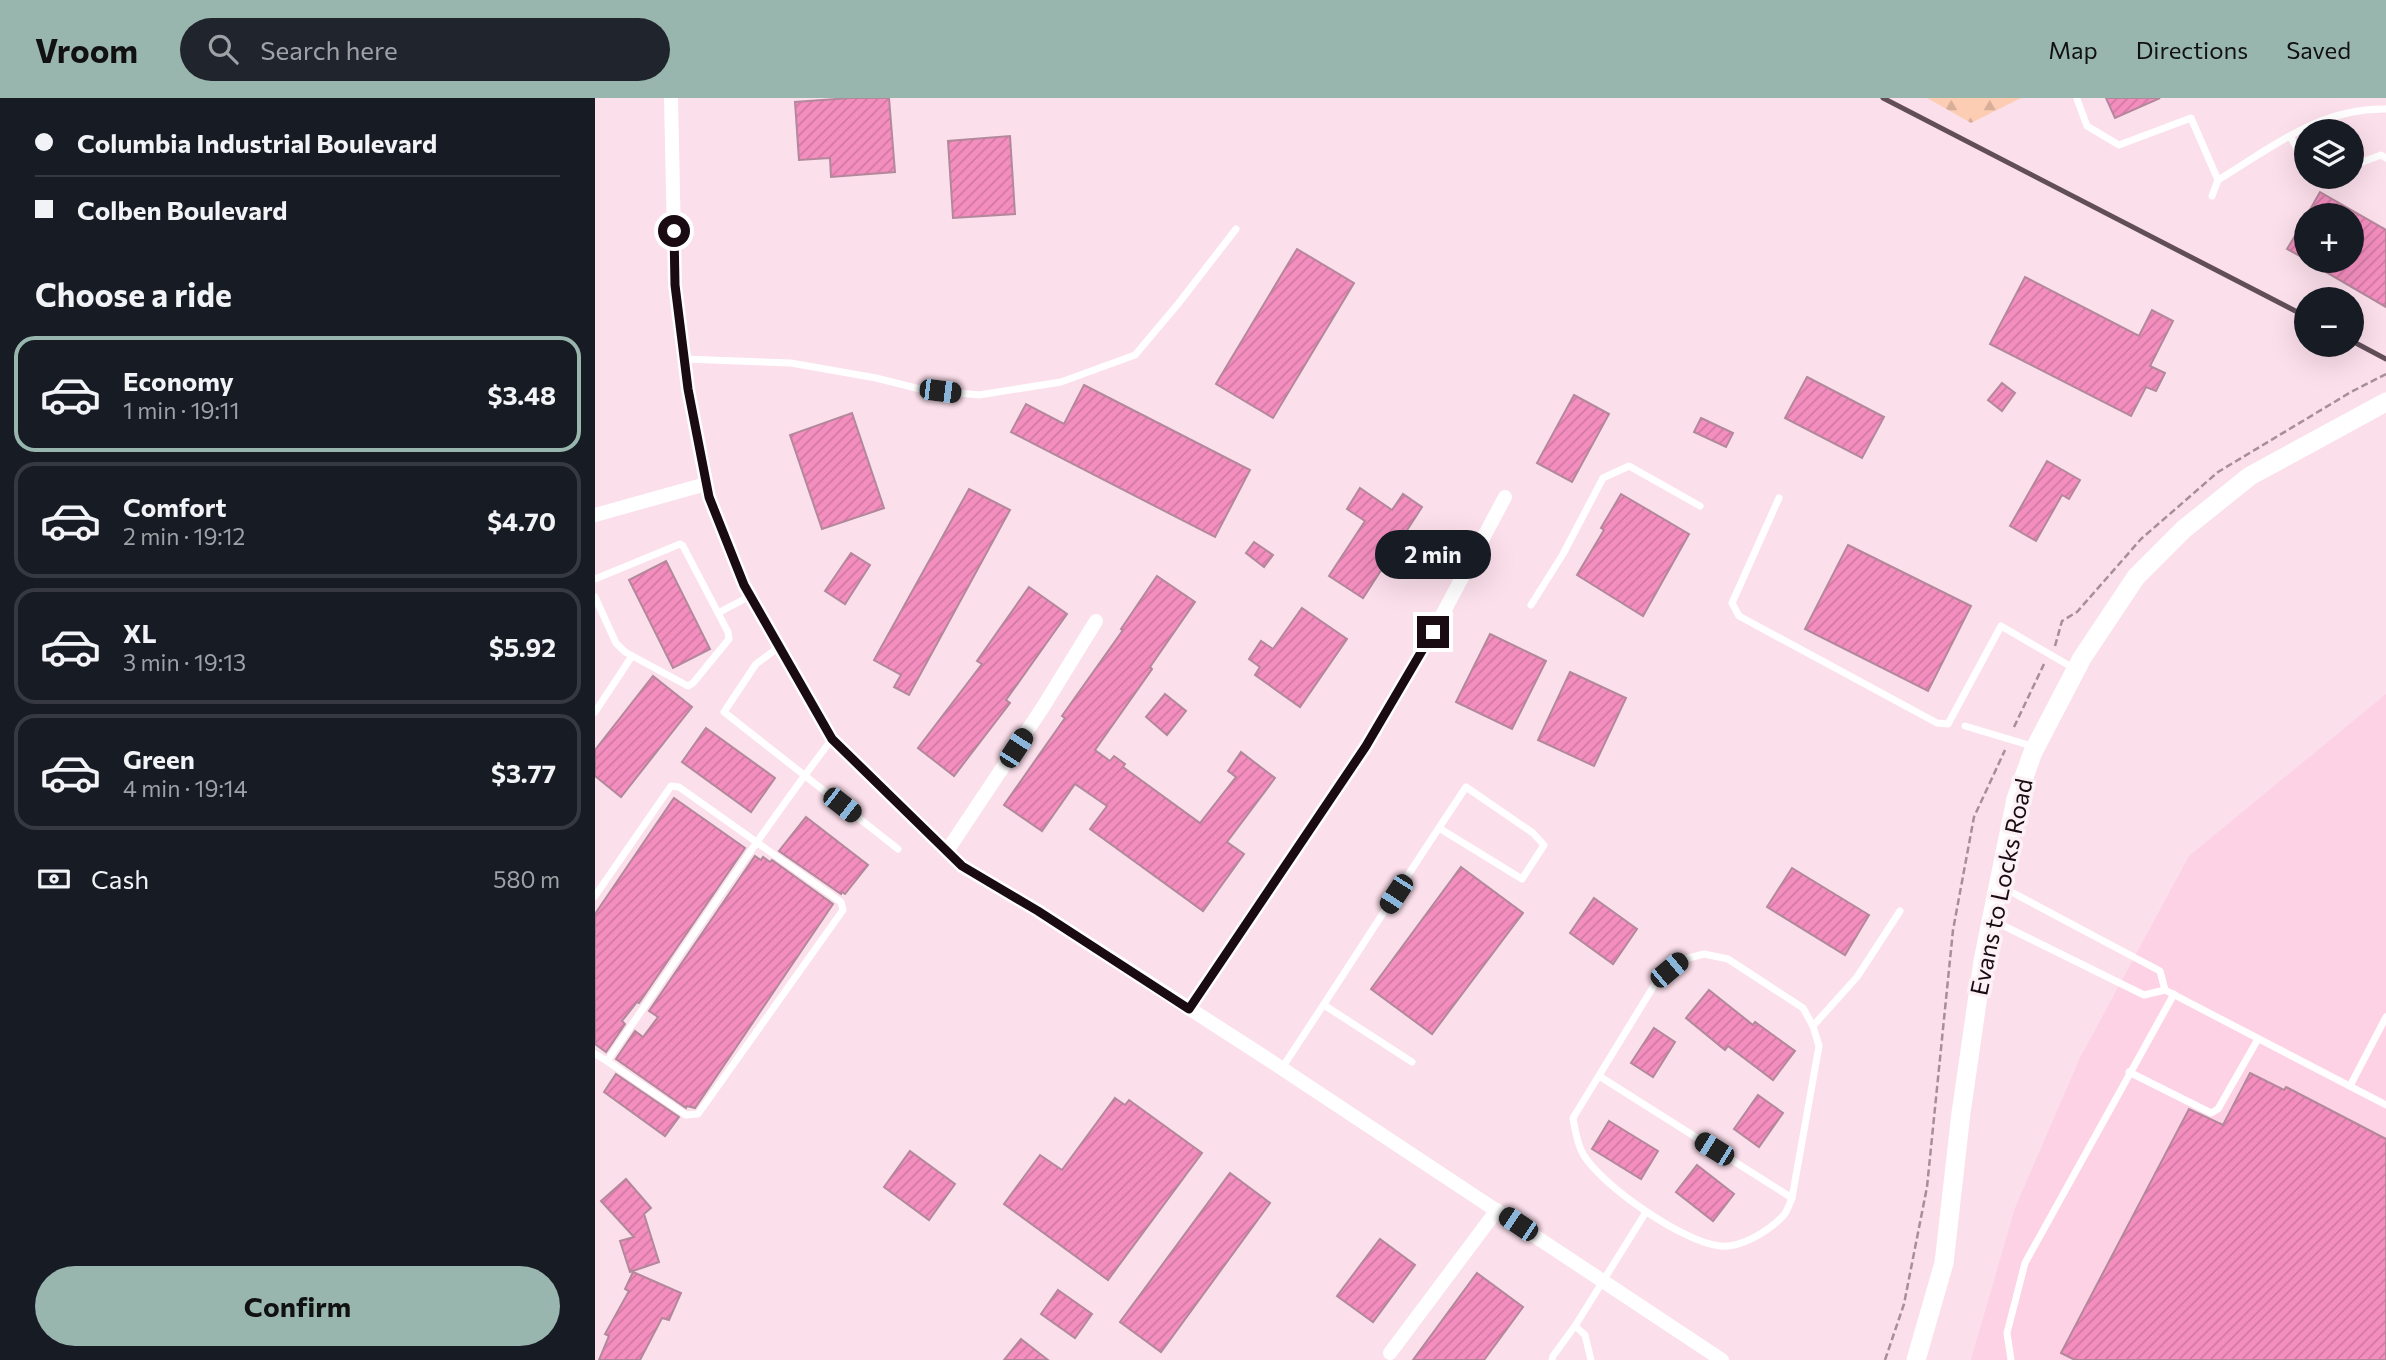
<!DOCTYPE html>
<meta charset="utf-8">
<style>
:root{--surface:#171b24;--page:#20242c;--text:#f1f3f6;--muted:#9ea1a6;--line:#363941;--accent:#98b5ae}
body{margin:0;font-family:Commissioner,sans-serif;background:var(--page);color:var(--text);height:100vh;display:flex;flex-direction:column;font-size:26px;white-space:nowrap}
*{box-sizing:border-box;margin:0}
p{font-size:23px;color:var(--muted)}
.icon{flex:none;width:38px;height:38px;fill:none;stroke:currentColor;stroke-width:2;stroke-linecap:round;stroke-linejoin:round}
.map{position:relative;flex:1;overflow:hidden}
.details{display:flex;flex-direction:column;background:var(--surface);width:595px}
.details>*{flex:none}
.top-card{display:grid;align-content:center;height:154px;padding:0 35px;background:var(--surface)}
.buttons{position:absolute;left:1699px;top:21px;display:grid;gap:14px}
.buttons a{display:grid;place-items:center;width:70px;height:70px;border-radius:50%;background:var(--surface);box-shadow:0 7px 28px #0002;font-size:35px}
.end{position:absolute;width:32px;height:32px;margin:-16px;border:9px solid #1a0b12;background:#fff;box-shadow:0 0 0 4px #fff}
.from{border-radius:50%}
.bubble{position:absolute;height:49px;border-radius:24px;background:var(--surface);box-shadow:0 7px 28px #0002;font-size:23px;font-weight:700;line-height:49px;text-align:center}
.car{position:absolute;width:21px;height:42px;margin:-21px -10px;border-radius:9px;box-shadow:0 0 5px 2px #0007;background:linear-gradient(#222 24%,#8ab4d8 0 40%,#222 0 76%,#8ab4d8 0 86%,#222 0)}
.top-card b{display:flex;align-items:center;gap:24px;height:66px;font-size:26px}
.top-card b+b{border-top:2px solid var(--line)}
.top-card i{width:18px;height:18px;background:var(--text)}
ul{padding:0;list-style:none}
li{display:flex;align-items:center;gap:21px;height:116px;margin:0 14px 10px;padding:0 21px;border:4px solid var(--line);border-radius:21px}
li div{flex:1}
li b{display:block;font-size:26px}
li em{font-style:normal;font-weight:700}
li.active{border-color:var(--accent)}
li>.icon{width:63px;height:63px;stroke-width:1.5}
h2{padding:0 35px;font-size:32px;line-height:84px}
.pay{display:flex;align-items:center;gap:18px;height:77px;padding:0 35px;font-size:26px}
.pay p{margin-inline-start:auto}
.button{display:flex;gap:14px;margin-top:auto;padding:14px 35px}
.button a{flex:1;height:80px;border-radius:42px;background:var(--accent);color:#111;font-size:28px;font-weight:700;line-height:80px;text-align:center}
header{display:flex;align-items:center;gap:42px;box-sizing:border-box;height:98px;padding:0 35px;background:var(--accent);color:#111}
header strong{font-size:33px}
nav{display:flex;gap:38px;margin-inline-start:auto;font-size:24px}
.search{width:490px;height:63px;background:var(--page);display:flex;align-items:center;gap:18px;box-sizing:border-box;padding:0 24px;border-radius:38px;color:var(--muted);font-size:26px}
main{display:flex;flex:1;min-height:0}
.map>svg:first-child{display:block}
.built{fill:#fdd2e5}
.forest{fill:url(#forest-firs)}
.building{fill:url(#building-hatch);stroke:#b3889b;stroke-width:2}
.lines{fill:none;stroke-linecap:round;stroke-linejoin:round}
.path{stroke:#a68f99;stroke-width:2.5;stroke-dasharray:7 3.5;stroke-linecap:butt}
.lane{stroke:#fff;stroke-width:7}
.street{stroke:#fff;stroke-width:14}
.secondary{stroke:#fff;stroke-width:19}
.rail{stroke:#614e57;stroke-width:5}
.route{stroke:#1a0b12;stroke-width:9}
.labels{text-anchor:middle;stroke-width:7;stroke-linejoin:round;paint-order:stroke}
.street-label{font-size:24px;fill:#1a0b12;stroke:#fcf2f6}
</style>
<header>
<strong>Vroom</strong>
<div class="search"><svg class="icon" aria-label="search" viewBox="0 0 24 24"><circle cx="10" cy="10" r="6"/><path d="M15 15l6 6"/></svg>Search here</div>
<nav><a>Map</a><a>Directions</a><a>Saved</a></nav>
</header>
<main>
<section class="details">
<div class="top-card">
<b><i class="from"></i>Columbia Industrial Boulevard</b>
<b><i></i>Colben Boulevard</b>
</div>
<h2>Choose a ride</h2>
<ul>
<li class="active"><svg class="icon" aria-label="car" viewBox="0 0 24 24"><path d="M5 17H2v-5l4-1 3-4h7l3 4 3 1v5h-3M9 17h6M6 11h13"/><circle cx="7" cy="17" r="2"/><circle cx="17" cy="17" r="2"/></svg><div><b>Economy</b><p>1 min · 19:11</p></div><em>$3.48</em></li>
<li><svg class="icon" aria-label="car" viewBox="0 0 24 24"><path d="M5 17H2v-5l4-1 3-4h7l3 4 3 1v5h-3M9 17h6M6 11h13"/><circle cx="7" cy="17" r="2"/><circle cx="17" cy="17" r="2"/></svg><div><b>Comfort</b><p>2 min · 19:12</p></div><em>$4.70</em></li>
<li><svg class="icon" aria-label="car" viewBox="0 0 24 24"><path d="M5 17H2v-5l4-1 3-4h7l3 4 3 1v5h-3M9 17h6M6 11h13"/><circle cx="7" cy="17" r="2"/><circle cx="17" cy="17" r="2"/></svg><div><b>XL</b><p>3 min · 19:13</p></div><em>$5.92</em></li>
<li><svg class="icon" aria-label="car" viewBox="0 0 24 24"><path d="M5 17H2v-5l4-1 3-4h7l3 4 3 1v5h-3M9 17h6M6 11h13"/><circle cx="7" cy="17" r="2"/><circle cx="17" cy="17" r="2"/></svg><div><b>Green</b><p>4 min · 19:14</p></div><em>$3.77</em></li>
</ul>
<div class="pay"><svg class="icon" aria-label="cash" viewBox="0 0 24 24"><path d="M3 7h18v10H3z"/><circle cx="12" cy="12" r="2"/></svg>Cash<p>580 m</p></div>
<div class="button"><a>Confirm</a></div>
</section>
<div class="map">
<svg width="1791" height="1262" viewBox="0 0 1791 1262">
<defs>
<pattern id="forest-firs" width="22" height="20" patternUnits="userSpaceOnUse" patternTransform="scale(1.75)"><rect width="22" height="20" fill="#fccdb3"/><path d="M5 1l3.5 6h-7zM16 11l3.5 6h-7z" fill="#d7af99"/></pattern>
<pattern id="building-hatch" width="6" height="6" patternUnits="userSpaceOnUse" patternTransform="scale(1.75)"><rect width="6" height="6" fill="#f48ebf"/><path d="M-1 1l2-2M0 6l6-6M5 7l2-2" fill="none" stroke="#d179a3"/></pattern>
</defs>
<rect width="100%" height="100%" fill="#fbdfeb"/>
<polygon class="built" points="1791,596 1791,1262 1376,1262 1420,1110 1485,960 1594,758"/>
<polygon class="forest" points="1332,0 1426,0 1376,25"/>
<g class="building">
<polygon points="255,0 294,0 300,74 236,79 235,60 204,62 200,4"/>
<polygon points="1511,0 1565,0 1520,20"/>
<polygon points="415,38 420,116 358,120 353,43"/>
<polygon points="1725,94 1791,132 1791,209 1712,163 1757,163 1757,117 1712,117"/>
<polygon points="1712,118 1712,162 1692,151"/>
<polygon points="702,151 759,185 678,320 621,286"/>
<polygon points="1430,179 1544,238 1557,212 1578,223 1555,268 1570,275 1561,293 1551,289 1536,318 1395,246"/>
<polygon points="1212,279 1289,319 1267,360 1190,320"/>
<polygon points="1407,285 1420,295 1407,313 1393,302"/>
<polygon points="489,287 655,372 620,439 416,334 431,306 469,326"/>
<polygon points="979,297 1014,316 977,384 942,365"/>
<polygon points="257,315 289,410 227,431 195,337"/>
<polygon points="1106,320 1138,335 1131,349 1099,334"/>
<polygon points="1452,363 1485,382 1474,401 1467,397 1441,443 1415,428"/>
<polygon points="765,390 797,412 808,396 827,409 768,500 734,478 770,423 752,411"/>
<polygon points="374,391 415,412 314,597 299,589 306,577 279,562"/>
<polygon points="1026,396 1094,436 1048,518 982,477 1009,432 1006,430"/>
<polygon points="659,444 678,457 669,469 651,455"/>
<polygon points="1253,447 1376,508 1333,593 1210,531"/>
<polygon points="256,455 275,467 250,506 230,493"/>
<polygon points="71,463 115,551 78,570 34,482"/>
<polygon points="562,478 600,504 555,569 557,571 500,652 515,663 519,658 530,666 528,669 605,725 641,679 633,673 646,654 680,680 632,744 649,756 608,813 495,731 512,708 480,686 447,733 409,707 470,620 467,618 528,532 526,531"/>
<polygon points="434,489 472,516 411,602 415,605 359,678 323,650 387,566 382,563"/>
<polygon points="707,510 752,541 705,609 660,577 665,569 654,561 666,543 678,551"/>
<polygon points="895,536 951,563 917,631 861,604"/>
<polygon points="975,574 1031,600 999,668 943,642"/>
<polygon points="58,578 97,609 26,699 0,678 0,652"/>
<polygon points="570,596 591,613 572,637 551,619"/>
<polygon points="111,630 180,680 156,714 87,664"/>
<polygon points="79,700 150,750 44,905 42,904 27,923 30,926 11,954 0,946 0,816"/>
<polygon points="211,719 273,767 250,796 247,794 246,796 184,753"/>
<polygon points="160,758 166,762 168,759 175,764 177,762 238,806 100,1010 92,1008 91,1010 21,961 40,933 48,939 63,919 54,913"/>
<polygon points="866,769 928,815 837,936 776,891"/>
<polygon points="1197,770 1274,817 1250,857 1172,809"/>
<polygon points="999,800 1042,831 1018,866 975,835"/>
<polygon points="1114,892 1158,927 1160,924 1200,953 1178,982 1133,948 1130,952 1091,920"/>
<polygon points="1059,930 1080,944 1058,979 1036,965"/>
<polygon points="1655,975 1689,992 1691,989 1791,1041 1791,1262 1480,1262 1466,1255 1594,1011 1628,1027"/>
<polygon points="21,976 84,1019 70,1038 9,994"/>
<polygon points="1163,997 1188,1015 1164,1049 1139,1031"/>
<polygon points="520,1000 530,1007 534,1002 607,1055 513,1182 409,1106 445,1057 467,1072"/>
<polygon points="1014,1023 1063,1053 1046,1081 997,1051"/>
<polygon points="315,1053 360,1086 334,1122 289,1089"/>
<polygon points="1102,1067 1139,1096 1118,1123 1081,1094"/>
<polygon points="635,1075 675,1105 566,1254 525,1224"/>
<polygon points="31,1081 56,1110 49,1116 64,1164 35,1174 25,1143 39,1139 6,1103"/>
<polygon points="785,1141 820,1167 778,1224 742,1198"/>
<polygon points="38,1174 86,1195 74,1222 67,1220 45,1262 4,1262 14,1238 10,1236 34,1193 30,1191"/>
<polygon points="882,1175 928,1209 889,1262 818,1262"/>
<polygon points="463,1192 497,1216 480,1240 446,1216"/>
<polygon points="426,1241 453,1262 409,1262"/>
</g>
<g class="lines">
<g class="path">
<polyline points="1460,548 1467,523 1482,514 1546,441 1623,374 1756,294 1791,276"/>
<polyline points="1419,629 1449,566"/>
<polyline points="1290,1262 1309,1206 1332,1089 1358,832 1379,719 1410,652"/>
</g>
<g class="lane">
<polyline points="1482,1 1492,28 1524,47 1596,20 1623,82"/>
<polyline points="1695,38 1712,68"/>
<polyline points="1757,68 1786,57 1791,60"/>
<path d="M1617,98L1623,82C1678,49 1723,10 1791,11"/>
<polyline points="89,261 196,265 281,280 325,291 384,297 466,284 540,257 583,206 641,131"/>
<polyline points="1184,400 1137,505 1144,518 1342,625 1353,626 1406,528 1480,571"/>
<polyline points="0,481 85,446 88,448 133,534 134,541 98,585 93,588 30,554 21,545 0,499"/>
<polyline points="936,507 968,456 1008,380 1034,368 1105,408"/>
<polyline points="123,515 155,498"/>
<polyline points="184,549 161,566 129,614 303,751"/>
<polyline points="0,614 37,558"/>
<polyline points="1370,628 1440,649"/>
<polyline points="1407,789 1565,873 1570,892"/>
<path d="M0,798L76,688L84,689L246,804L248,812L103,1016L91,1017L12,963C86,856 158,745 237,641"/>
<polyline points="1397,822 1549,897 1570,892 1791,1007"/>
<path d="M1109,856L1133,861L1208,910L1218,928L1224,948L1197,1100C1194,1107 1192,1115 1187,1119C1172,1134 1146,1150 1125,1148C1089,1145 1006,1087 988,1056C982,1046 980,1031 978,1020L1063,881L1086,862Z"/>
<polyline points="729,907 817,964"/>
<polyline points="1218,928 1262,879 1305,813"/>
<polyline points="0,956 12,963"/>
<path d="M687,970C749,876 809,782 871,689L938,735L949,747L927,781L844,730"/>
<polyline points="1534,974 1616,1015 1623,1011 1663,941"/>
<polyline points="1004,978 1197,1100"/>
<polyline points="1755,988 1791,919"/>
<polyline points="980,1228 990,1237 996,1262"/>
<polyline points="957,1262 958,1258 980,1228 1051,1114"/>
<polyline points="1416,1262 1412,1235 1430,1165 1579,896"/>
</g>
<g class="street">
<polyline points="76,0 80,187 93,291 114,399 149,487 237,641 367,768 443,813 668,958 1127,1262"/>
<polyline points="0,417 111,386"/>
<polyline points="352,753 448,609 501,523"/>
<polyline points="594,911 771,648 838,534 910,399"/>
<polyline points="795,1255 902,1112"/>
</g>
<polyline class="secondary" points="1321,1262 1349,1165 1366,1015 1388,863 1421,701 1438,654 1487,560 1541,479 1589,431 1655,378 1791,304"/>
<g class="rail">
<polyline points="1288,0 1712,219"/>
<polyline points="1757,243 1791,261"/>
</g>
</g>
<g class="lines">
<polyline class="route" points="79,133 80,187 93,291 114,399 149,487 237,641 367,768 443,813 594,911 771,648 838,534"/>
</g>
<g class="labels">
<g class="street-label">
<text transform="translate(1407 789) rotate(-78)" y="8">Evans to Locks Road</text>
</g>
</g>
</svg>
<div class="buttons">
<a><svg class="icon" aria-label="layers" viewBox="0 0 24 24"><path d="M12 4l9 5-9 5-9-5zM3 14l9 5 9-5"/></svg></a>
<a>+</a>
<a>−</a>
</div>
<i class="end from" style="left:79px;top:133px"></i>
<i class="end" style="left:838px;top:534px"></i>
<div class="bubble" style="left:780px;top:432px;width:116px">2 min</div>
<i class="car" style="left:345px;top:293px;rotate:97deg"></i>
<i class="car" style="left:421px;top:650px;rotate:33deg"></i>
<i class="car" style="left:247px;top:707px;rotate:128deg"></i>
<i class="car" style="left:801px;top:796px;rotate:213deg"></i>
<i class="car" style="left:1074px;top:872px;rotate:50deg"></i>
<i class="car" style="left:1119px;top:1051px;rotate:302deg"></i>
<i class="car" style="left:923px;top:1126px;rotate:304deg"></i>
</div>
</main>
